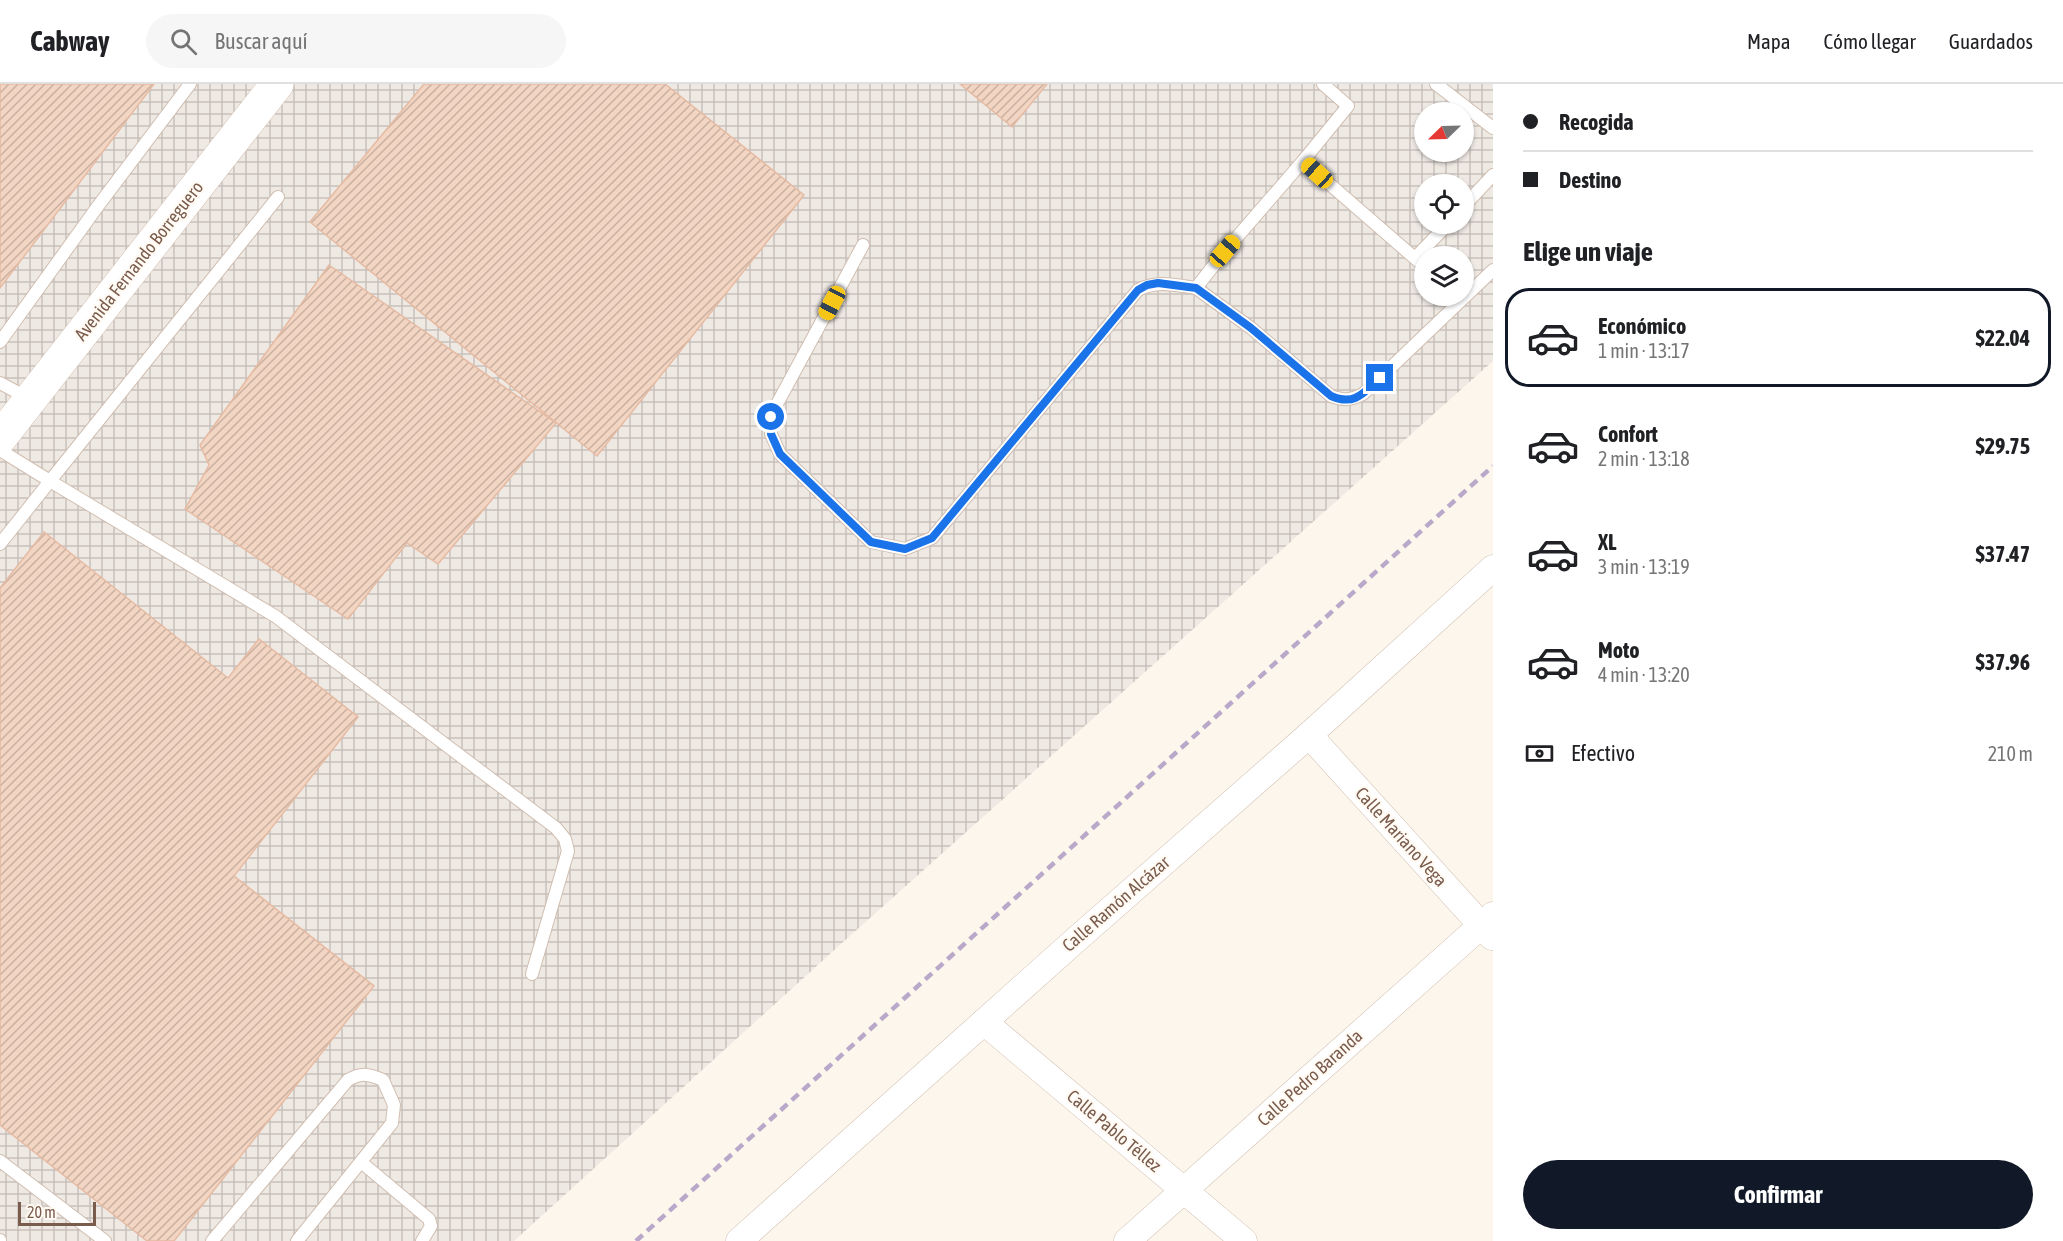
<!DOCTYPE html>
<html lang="es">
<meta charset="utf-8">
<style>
:root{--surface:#fff;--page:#f6f6f6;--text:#202124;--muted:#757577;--line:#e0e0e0;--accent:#111827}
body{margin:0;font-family:"Asap Condensed",sans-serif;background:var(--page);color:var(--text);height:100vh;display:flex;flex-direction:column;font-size:22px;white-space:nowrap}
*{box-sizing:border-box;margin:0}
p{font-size:20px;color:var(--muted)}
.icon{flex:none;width:33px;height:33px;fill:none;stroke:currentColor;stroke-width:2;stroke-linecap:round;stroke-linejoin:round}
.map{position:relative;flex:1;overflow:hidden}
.drawer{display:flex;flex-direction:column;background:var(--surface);width:570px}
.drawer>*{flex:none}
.top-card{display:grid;align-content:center;height:132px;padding:0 30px;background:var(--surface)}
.needle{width:39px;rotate:247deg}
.fabs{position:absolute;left:1414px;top:18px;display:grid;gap:12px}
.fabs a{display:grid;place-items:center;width:60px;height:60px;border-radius:50%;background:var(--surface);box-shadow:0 2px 4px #0004;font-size:30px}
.scale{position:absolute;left:18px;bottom:15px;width:78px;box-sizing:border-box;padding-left:6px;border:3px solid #7a5c4d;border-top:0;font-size:16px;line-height:21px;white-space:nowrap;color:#7a5c4d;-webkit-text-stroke:4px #fffaf3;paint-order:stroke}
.end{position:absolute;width:27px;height:27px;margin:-14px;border:8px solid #1a73e8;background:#fff;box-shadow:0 0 0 3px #fff}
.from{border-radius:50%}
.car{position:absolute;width:18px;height:36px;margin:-18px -9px;border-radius:8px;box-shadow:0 0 4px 2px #0007;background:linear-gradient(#f5c518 24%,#345 0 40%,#f5c518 0 76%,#345 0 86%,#f5c518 0)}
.top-card b{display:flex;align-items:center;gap:21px;height:57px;font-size:22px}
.top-card b+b{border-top:2px solid var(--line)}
.top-card i{width:15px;height:15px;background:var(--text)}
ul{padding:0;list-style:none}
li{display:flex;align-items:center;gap:18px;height:99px;margin:0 12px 9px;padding:0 18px;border:3px solid transparent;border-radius:24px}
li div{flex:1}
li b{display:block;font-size:22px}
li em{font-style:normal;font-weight:700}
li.on{border-color:var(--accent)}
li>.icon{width:54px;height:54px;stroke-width:1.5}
h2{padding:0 30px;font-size:27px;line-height:72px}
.pay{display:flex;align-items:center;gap:15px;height:66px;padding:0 30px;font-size:22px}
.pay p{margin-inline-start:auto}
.button{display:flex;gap:12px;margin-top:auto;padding:12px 30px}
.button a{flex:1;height:69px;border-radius:36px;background:var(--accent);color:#fff;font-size:24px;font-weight:700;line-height:69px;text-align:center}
header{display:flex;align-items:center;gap:36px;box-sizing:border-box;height:84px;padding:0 30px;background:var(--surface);border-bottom:2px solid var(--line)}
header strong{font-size:28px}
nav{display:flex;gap:33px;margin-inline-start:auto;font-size:21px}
.search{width:420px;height:54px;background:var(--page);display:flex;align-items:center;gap:15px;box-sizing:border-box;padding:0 21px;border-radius:33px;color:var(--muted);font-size:22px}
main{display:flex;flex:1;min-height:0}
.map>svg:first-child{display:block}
.industrial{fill:url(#industrial-grid);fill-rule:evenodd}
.building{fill:url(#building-hatch);stroke:#e6bba3;stroke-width:1.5}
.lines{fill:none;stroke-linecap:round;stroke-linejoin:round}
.lane-casing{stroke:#d1beb0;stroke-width:14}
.street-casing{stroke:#d1beb0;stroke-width:27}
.secondary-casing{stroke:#d6c0b0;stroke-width:34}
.lane{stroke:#fff;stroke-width:12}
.street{stroke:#fff;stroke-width:26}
.secondary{stroke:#fff;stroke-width:33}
.rail{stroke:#b9a8c9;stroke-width:4.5;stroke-dasharray:9 6;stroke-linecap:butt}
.route{stroke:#1a73e8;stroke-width:8}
.labels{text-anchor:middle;stroke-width:4.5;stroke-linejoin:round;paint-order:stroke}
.street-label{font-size:18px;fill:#7a5c4d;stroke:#fffaf3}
</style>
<header>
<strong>Cabway</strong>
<div class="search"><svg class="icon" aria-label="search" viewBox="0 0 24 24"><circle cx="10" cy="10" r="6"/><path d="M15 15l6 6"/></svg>Buscar aquí</div>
<nav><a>Mapa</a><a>Cómo llegar</a><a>Guardados</a></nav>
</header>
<main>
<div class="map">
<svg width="1493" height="1157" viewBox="0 0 1493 1157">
<defs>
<pattern id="industrial-grid" width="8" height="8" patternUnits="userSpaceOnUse" patternTransform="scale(1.5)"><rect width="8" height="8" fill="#efe9e4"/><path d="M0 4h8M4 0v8" fill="none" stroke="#c7c0bb"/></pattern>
<pattern id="building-hatch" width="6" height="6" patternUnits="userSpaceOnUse" patternTransform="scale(1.5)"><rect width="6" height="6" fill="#f3d5c3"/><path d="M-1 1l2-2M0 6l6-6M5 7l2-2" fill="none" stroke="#cab0a1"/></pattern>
</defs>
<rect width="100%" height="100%" fill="#fdf6ec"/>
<path class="industrial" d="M0,0H1493V277L842,859L514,1157H0ZM1425,28H1464V68H1425ZM1425,100H1464V140H1425ZM1425,172H1464V212H1425Z"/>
<g class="building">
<polygon points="0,0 154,0 0,204"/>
<polygon points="424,0 665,0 804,111 597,372 310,138"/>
<polygon points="960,0 1047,0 1012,43"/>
<polygon points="329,181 556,339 438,480 407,459 348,535 185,425 209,381 200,361"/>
<polygon points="44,448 228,594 259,555 358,633 234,792 374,902 174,1157 147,1157 0,1041 0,504"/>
</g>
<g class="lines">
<defs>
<g id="lane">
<polyline points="1436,0 1493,44"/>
<polyline points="1303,77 1348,22 1323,0"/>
<polyline points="278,113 50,397 275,532 556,744 565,755 568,767 532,890"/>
<polyline points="1464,122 1493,91"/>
<path d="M863,161L770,333L771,350L780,370L871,458L905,465L932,454L1138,206C1157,196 1175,201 1196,204"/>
<polyline points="1415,174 1448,140"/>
<path d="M1425,183L1303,77L1225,167L1196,204L1251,244L1331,312C1344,317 1351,316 1363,310L1493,186"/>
<polyline points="0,258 98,122 190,0"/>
<polyline points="0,299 28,314"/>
<polyline points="0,366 50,397 0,460"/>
<polyline points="0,1077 105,1157"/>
<polyline points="361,1078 429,1135 431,1142 422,1157"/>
<polyline points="0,1156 0,1157"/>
<path d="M212,1157L348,996C362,988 368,990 383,996L394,1021L392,1039L297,1157"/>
</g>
<g id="street">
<polyline points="1309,651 1492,853"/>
<polyline points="984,938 1244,1157"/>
<polyline points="739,1157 1070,861 1309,651 1493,484"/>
<polyline points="1127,1157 1493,831"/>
</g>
<polyline id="secondary" points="0,354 277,0"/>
</defs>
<use href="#lane" class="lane-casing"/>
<use href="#street" class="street-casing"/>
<use href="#secondary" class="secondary-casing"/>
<use href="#lane" class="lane"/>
<use href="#street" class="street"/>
<use href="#secondary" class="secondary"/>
<polyline class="rail" points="636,1157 1493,382"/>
</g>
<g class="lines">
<path class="route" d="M771,333V350L780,370L871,458L905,465L932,454L1138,206L1147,201L1158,199L1196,204L1251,244L1331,312C1354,322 1363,310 1380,294"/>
</g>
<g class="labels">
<g class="street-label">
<text transform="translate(139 177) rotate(-52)" y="6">Avenida Fernando Borreguero</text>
<text transform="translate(1401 753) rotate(48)" y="6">Calle Mariano Vega</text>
<text transform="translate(1116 820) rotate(-41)" y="6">Calle Ramón Alcázar</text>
<text transform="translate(1310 994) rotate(-42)" y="6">Calle Pedro Baranda</text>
<text transform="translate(1114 1047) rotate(40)" y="6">Calle Pablo Téllez</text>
</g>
</g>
</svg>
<div class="fabs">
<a><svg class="needle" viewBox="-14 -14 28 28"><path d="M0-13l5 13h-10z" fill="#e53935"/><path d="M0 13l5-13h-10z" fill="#757577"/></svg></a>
<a><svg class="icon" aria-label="locate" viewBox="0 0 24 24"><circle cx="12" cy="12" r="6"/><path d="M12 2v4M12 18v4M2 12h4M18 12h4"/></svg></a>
<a><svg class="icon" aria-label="layers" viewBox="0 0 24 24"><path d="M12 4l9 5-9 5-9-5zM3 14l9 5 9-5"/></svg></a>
</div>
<div class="scale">20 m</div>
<i class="end from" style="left:771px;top:333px"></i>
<i class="end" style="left:1380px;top:294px"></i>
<i class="car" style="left:1317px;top:89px;rotate:312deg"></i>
<i class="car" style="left:1225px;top:167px;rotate:41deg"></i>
<i class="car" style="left:832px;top:219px;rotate:208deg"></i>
</div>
<section class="drawer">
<div class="top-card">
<b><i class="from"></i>Recogida</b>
<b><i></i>Destino</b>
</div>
<h2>Elige un viaje</h2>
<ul>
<li class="on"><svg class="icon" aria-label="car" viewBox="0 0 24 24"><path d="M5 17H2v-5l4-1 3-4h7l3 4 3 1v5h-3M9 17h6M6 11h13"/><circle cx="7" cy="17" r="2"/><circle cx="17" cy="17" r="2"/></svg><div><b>Económico</b><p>1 min · 13:17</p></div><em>$22.04</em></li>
<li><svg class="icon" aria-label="car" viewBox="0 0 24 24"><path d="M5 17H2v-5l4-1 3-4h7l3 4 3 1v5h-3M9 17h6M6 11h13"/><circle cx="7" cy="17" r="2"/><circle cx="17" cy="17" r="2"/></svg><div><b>Confort</b><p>2 min · 13:18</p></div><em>$29.75</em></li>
<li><svg class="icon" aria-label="car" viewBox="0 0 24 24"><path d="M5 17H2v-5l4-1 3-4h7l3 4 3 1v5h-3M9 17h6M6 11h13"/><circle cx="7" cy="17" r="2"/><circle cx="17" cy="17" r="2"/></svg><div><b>XL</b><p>3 min · 13:19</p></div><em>$37.47</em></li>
<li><svg class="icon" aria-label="car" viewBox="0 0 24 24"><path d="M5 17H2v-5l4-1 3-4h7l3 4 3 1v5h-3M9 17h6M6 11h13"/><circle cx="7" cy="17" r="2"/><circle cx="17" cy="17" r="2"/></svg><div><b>Moto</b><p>4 min · 13:20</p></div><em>$37.96</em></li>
</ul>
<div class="pay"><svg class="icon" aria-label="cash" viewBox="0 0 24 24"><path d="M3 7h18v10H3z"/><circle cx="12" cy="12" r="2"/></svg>Efectivo<p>210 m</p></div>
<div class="button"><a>Confirmar</a></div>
</section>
</main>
